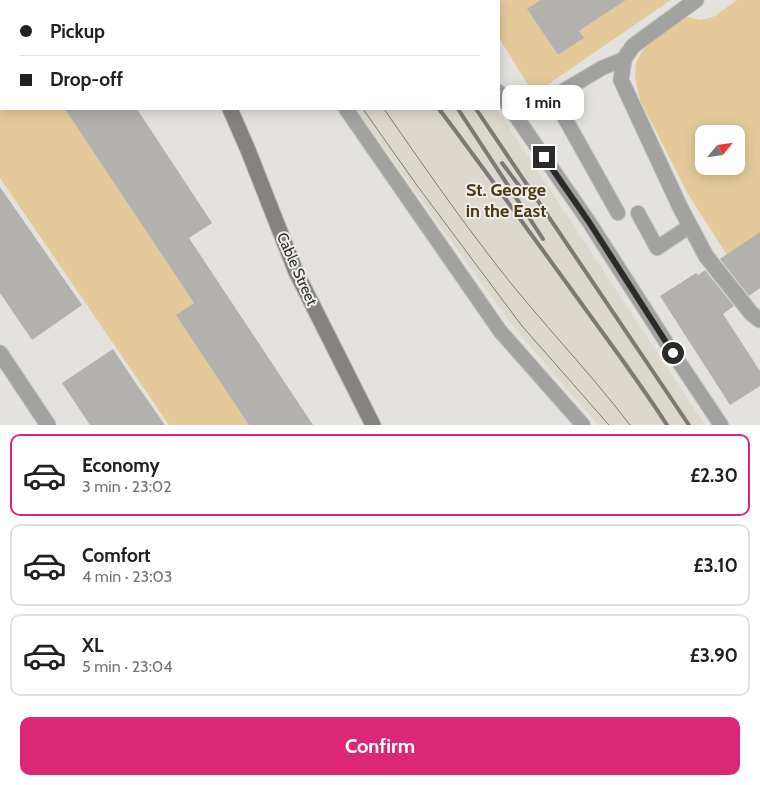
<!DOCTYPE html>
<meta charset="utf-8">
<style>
:root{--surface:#fff;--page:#f2f2f2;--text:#202124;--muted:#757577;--line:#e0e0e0;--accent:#db2777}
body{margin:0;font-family:Cabin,sans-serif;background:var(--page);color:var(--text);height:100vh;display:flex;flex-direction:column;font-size:19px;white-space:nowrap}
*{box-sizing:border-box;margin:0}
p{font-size:16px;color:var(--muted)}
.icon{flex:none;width:28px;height:28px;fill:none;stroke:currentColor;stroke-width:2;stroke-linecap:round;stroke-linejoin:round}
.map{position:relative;height:425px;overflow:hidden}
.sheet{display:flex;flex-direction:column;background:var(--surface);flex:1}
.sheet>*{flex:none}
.guide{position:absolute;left:0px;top:0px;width:500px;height:110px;box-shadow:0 2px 12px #0003;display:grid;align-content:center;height:110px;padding:0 20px;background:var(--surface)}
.needle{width:32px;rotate:61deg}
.buttons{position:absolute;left:695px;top:125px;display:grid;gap:10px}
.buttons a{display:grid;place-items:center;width:50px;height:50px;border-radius:10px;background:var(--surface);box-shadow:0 2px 12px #0003;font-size:25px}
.end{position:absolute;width:22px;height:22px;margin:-11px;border:6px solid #2b2b29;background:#fff;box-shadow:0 0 0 2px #fff}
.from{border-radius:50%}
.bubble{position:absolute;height:35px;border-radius:10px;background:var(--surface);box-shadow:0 2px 12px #0003;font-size:16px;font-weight:800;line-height:35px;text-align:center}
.guide b{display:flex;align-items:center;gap:18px;height:48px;font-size:19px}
.guide b+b{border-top:1px solid var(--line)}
.guide i{width:12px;height:12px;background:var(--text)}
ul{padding:9px 0 0;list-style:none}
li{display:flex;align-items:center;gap:15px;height:82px;margin:0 10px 8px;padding:0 10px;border:2px solid var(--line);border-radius:10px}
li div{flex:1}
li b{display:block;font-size:19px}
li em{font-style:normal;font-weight:800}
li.current{border-color:var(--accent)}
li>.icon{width:45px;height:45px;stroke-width:1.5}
.cta{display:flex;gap:10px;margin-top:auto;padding:10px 20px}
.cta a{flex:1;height:58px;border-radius:10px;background:var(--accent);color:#fff;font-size:20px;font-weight:800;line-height:58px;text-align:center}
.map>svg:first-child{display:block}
.built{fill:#ddd8cd}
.green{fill:#e4ca9a;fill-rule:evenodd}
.building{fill:#b3b1ae}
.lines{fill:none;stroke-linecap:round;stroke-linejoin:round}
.lane-casing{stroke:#bfbdba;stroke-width:16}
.street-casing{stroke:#bfbdba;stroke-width:17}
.secondary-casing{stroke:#bfbdba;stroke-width:17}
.lane{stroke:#a2a2a0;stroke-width:14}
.street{stroke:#a2a2a0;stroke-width:15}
.secondary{stroke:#848380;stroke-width:15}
.tram{stroke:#7b7a77;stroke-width:1}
.rail{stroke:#7b7a77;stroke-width:4}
.route{stroke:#2b2b29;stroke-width:6}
.labels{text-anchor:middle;stroke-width:4;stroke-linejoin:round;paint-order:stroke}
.street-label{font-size:15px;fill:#2b2b29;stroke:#f1efeb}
.quarter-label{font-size:18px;font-weight:bold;fill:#4d3a14;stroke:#f1efeb}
</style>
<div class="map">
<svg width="760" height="425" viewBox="0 0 760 425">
<rect width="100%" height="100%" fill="#e4e2de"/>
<polygon class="built" points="356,109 497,109 705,425 598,425 511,324"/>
<g class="green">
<polygon points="475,0 541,0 528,10 558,55 583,38 579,31 626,0 671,0 534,94 499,38 499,1 476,1"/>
<path d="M737,0H760V232L727,255L688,194L640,100L635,77L636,62L643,50L653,40L683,19L689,17L699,20L705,19L715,16ZM704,134H736V166H704Z"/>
<polygon points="1,87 1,109 65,109 194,303 177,315 249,425 169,425 0,178 0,88"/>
</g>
<g class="building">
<polygon points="541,0 626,0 579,31 584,38 558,55 527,9"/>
<polygon points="65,109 137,109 212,223 189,238 313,425 249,425 176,315 194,303"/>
<polygon points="0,187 82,305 32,340 0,293"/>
<polygon points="760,232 760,288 749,296 720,259"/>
<polygon points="705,270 734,306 723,314 760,371 760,386 730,405 660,296 696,273 698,275"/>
<polygon points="113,349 137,385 165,425 90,425 62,383"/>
</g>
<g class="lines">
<defs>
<g id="lane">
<polyline points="270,0 271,1"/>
<polyline points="447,0 447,1"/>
<polyline points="499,92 589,222 673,353 721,425"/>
<polyline points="346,109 500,331 583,425"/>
<polyline points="618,213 553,97 602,68 624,59"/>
<polyline points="638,213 657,248 690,226"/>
</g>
<g id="street">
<polyline points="696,0 633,46 624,59 621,80 680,207 706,256 751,313 760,320"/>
<polyline points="0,353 48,425"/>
</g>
<g id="secondary">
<polyline points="177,0 178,1"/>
<polyline points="230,109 248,150 296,272 373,425"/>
</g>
</defs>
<use href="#lane" class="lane-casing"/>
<use href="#street" class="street-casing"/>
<use href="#secondary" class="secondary-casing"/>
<use href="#lane" class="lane"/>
<use href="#street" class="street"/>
<use href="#secondary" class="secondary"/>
<g class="tram">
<polyline points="292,0 292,1"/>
<polyline points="312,0 312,1"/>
<polyline points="363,109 416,184 522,326 609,425"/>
<path d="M384,109C421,162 458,216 498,267C540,321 588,370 630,425"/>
</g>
<g class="rail">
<polyline points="358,0 359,1"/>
<polyline points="378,0 379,1"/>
<polyline points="405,0 405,1"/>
<path d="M439,109C483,167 525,226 568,285C601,331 636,377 667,425"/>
<polyline points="458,109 543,239"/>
<polyline points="476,109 689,425"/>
<polyline points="502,163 526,195"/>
</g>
</g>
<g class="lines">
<polyline class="route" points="544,157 589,222 673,353"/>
</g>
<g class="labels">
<g class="street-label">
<text transform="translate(297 269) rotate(66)" y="5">Cable Street</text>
</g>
<g class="quarter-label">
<text x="506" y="196">St. George<tspan x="506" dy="21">in the East</tspan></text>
</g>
</g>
</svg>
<div class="buttons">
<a><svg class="needle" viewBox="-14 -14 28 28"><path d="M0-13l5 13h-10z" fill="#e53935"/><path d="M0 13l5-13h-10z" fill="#757577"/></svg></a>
</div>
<i class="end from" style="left:673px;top:353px"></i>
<i class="end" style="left:544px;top:157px"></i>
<div class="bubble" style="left:502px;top:85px;width:82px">1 min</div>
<div class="guide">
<b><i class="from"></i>Pickup</b>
<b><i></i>Drop-off</b>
</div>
</div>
<section class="sheet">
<ul>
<li class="current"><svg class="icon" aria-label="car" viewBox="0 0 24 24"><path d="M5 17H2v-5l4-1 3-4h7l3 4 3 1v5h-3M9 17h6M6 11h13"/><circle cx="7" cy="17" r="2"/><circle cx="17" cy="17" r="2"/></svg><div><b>Economy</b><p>3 min · 23:02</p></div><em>£2.30</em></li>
<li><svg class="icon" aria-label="car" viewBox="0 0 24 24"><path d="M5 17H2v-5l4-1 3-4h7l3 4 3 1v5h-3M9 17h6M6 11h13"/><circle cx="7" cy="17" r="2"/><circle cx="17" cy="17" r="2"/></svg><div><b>Comfort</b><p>4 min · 23:03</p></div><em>£3.10</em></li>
<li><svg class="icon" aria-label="car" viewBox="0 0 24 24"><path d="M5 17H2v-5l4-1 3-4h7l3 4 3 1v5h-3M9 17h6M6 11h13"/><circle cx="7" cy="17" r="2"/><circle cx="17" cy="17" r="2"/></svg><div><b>XL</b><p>5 min · 23:04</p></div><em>£3.90</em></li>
</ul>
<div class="cta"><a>Confirm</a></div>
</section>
